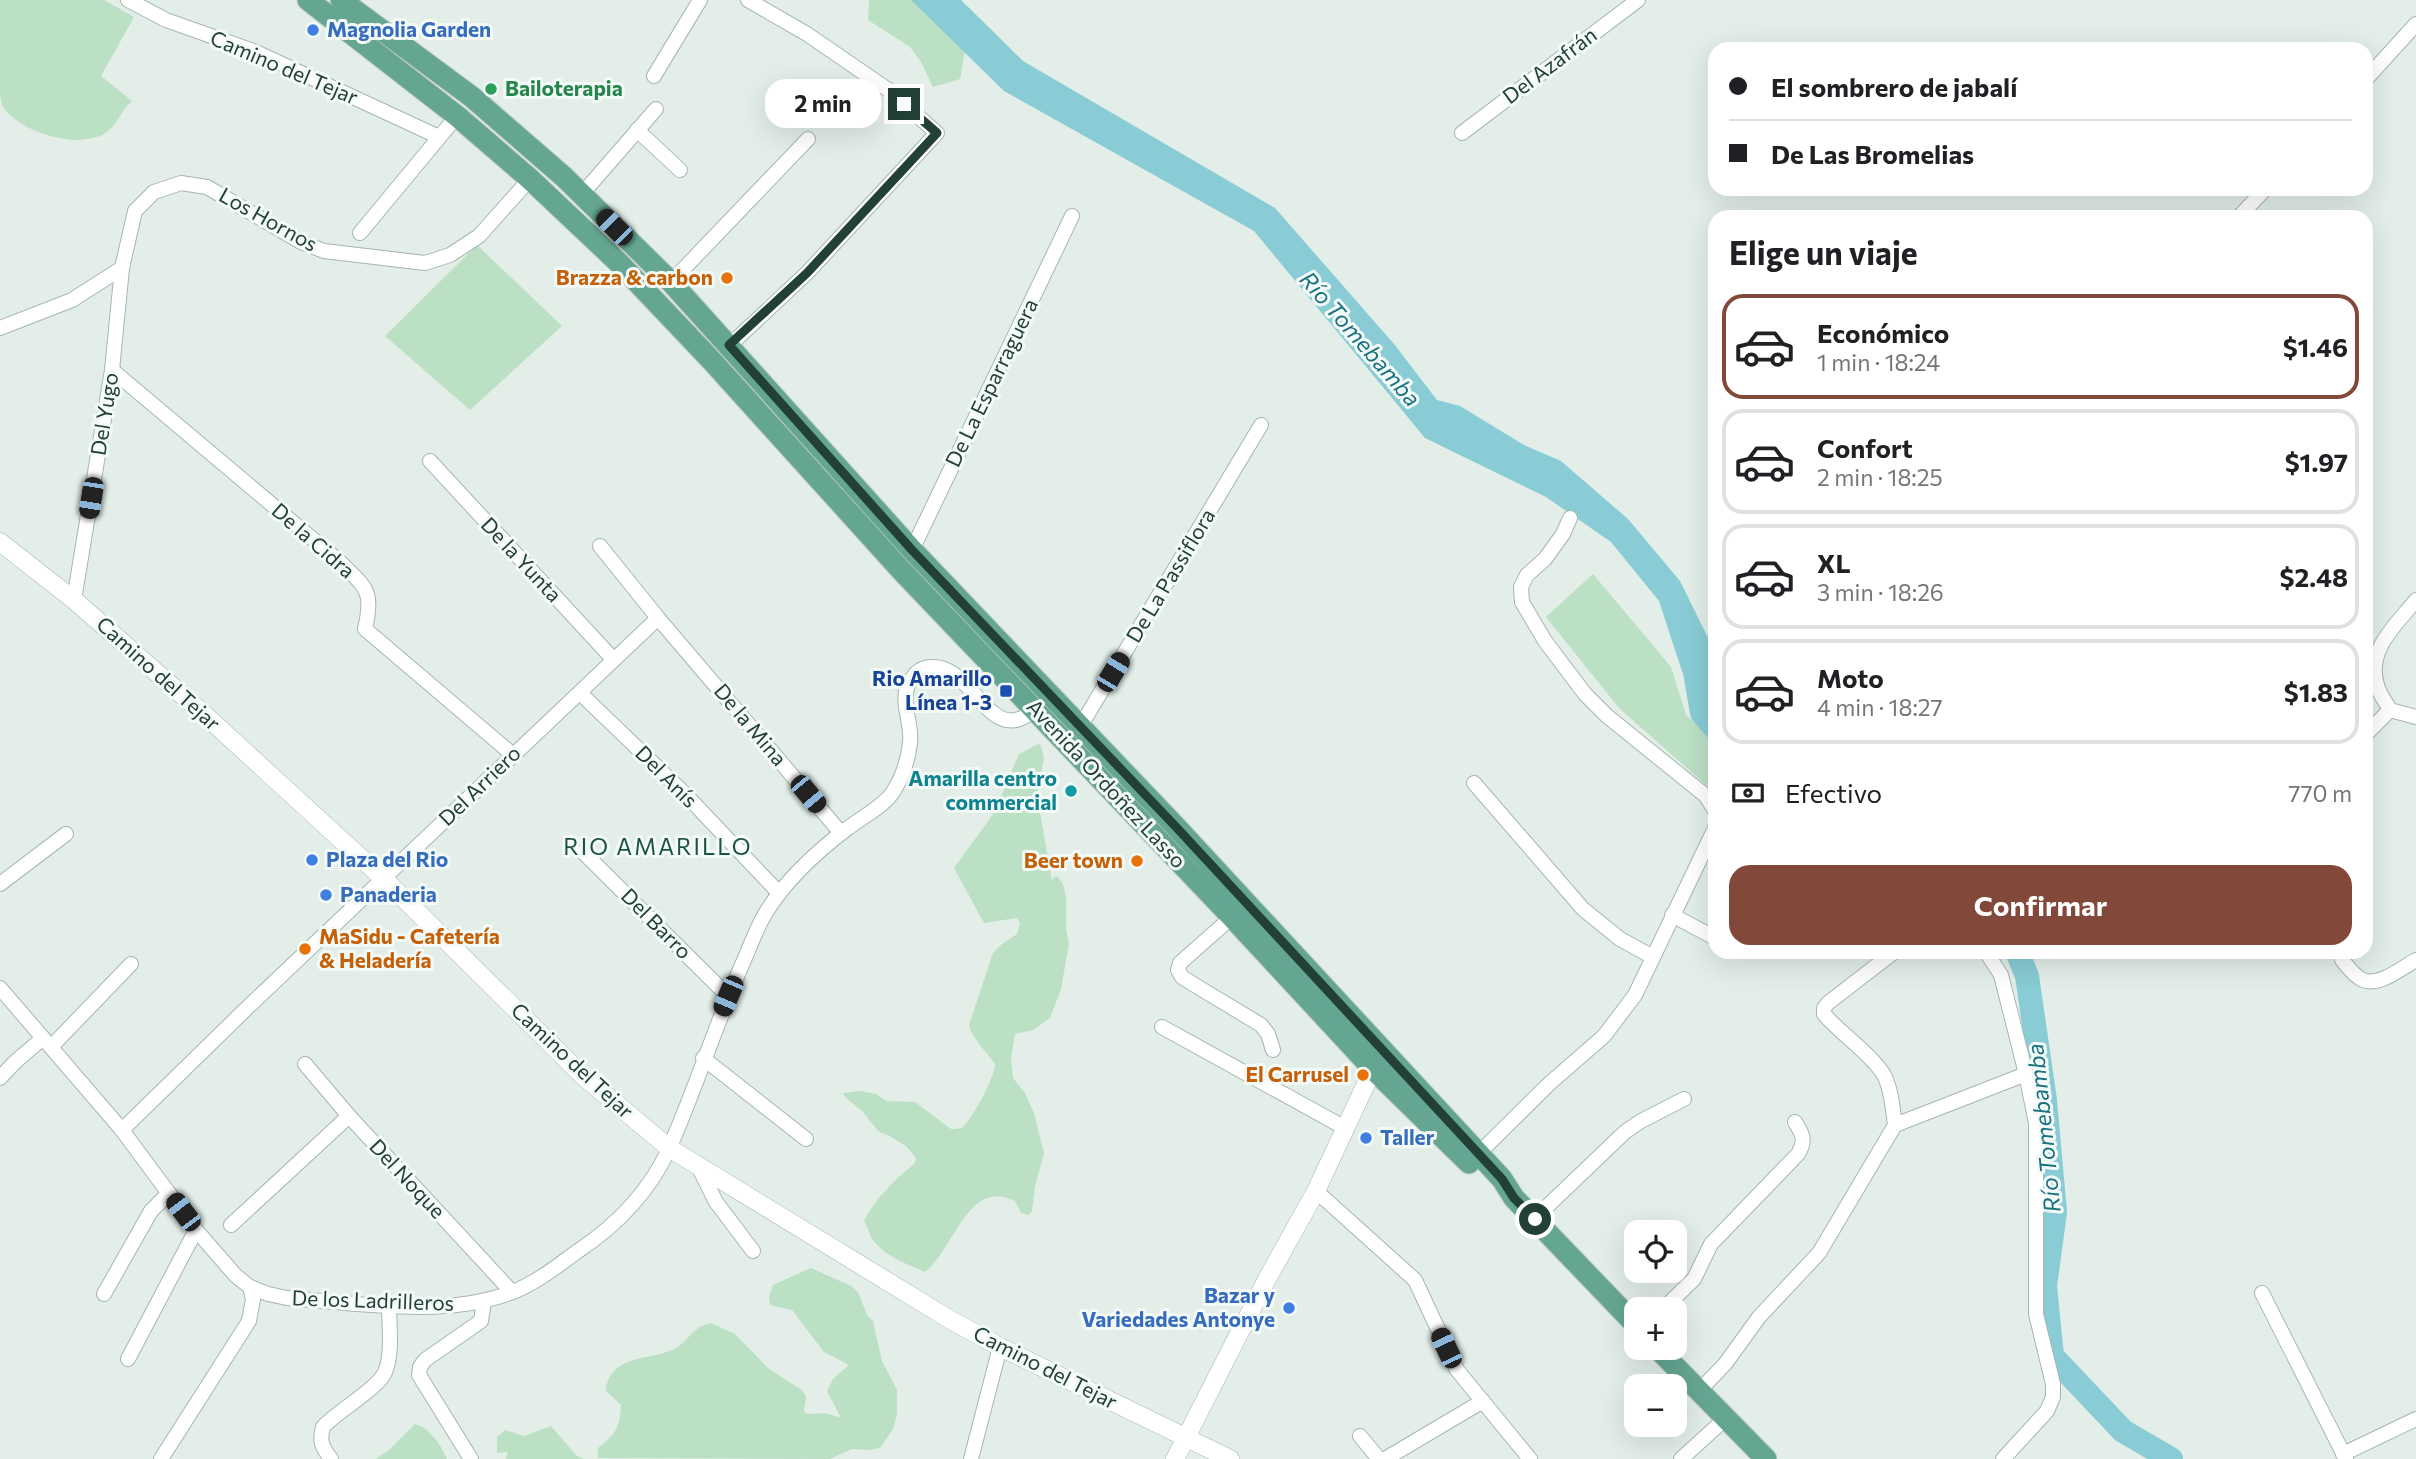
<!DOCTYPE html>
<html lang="es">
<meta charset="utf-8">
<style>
:root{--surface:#fff;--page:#f6f6f6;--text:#202124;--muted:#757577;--line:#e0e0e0;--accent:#82493a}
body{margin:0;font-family:Commissioner,sans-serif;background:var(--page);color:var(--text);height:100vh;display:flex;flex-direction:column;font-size:26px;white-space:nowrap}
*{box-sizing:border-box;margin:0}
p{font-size:23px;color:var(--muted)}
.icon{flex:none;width:38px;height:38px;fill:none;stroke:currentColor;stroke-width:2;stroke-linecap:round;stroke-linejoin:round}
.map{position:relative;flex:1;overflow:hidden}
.panel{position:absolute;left:1708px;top:210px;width:665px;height:749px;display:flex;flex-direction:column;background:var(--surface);border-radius:21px;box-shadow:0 7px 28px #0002}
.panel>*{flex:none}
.top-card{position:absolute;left:1708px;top:42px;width:665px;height:154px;border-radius:21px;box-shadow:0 7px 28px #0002;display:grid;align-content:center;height:154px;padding:0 21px;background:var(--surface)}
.controls{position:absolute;left:1624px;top:1220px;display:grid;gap:14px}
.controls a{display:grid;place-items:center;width:63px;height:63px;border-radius:14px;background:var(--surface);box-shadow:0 7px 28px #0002;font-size:35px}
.end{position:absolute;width:32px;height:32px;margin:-16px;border:9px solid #224037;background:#fff;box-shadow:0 0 0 4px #fff}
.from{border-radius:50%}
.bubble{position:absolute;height:49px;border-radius:21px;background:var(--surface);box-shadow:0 7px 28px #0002;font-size:23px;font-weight:700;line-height:49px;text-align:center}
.car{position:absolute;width:21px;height:42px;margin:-21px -10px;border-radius:9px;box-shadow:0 0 5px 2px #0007;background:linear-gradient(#222 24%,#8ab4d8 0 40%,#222 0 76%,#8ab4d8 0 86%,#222 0)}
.top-card b{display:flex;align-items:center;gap:24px;height:66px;font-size:26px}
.top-card b+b{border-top:2px solid var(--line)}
.top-card i{width:18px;height:18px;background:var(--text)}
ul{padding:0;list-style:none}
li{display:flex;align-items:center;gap:21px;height:105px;margin:0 14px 10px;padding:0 7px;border:4px solid var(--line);border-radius:21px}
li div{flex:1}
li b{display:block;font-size:26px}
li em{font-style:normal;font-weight:700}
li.current{border-color:var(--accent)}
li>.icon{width:63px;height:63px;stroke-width:1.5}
h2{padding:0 21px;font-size:32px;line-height:84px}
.pay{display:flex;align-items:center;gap:18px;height:77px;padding:0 21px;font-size:26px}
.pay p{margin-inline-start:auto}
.cta{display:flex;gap:14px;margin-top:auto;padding:14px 21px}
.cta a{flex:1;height:80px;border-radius:21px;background:var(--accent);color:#fff;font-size:28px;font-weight:700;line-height:80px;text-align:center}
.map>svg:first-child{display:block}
.green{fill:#bbe0c4}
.water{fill:#89ccd5}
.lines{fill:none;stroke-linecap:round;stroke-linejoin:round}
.river{stroke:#89ccd5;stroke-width:24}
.minor-casing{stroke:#a5b6b0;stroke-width:16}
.tertiary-casing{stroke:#a5b6b0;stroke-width:19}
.primary-casing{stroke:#c1cac7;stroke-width:23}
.minor{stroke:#fff;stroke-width:14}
.tertiary{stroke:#fff;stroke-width:18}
.primary{stroke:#65a693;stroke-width:21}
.route{stroke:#224037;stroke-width:9}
.shop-dot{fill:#3f7fe0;stroke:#f4faf7;stroke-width:2.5}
.leisure-dot{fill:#2e9e5b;stroke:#f4faf7;stroke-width:2.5}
.food-dot{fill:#e8710a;stroke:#f4faf7;stroke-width:2.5}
.transit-dot{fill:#1a4fb4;stroke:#f4faf7;stroke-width:2.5}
.culture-dot{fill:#0f9aa8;stroke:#f4faf7;stroke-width:2.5}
.labels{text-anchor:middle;stroke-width:6;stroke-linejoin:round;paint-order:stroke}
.shop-label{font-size:21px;font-weight:bold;fill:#366cbe;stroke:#f4faf7;text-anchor:start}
.street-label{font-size:21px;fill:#224037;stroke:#f4faf7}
.leisure-label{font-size:21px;font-weight:bold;fill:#27864d;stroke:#f4faf7;text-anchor:start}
.food-label{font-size:21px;font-weight:bold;fill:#c56008;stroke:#f4faf7;text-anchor:end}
.transit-label{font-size:21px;font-weight:bold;fill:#164399;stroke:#f4faf7;text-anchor:end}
.culture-label{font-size:21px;font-weight:bold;fill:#0d838f;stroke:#f4faf7;text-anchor:end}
.water-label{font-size:23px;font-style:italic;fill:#187280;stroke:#f4faf7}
.neighbourhood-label{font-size:23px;letter-spacing:2px;fill:#1c5444;stroke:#f4faf7}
</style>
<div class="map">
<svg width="2416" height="1459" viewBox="0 0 2416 1459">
<rect width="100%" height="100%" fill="#e3eee9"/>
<g class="green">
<path d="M0,0H104L134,17L101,76L132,101C121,110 117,126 104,134C76,149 22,133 4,108C1,105 1,97 0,93Z"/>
<polygon points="869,0 925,0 966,44 960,79 933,87 921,62 910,47 868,20"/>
<polygon points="477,245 562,326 470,410 385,336"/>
<polygon points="1593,574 1671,667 1686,715 1715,740 1715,793 1619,708 1546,617"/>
<path d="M1040,743L1044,757L1037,795L1052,881L1054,877L1057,876L1063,884L1066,897V929L1069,944L1061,989L1050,1018L1033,1030L1015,1034L1011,1058L1013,1078L1025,1093L1034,1113L1044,1153L1035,1186L1032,1211L1029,1215L1021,1213L1015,1201C968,1177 954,1250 925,1272C905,1263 883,1256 871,1237C868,1232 868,1226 864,1221C876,1197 895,1180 915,1163L916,1158L907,1147L888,1135L879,1132L862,1111L845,1097L843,1093L861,1091L876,1094L886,1101L915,1102L951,1129C955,1129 959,1129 963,1127C972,1119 995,1077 995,1064C987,1052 972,1039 969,1025L993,953L1002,944L1017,934L1020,924L1017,918L984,923L954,868L994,813L1019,754Z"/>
<path d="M811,1268L851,1286L858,1292L867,1315L873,1321L882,1361L897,1390V1413L893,1429L881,1447L871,1450L852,1449L830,1459L598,1458V1448C615,1435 620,1428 621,1405L606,1391C609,1353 654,1361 676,1348C689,1340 694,1326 711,1323L735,1334L769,1369L802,1390L806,1397L804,1411L807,1414L826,1413L841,1418L827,1391L833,1379L849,1365L824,1352L792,1310L770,1305L769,1296L773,1285Z"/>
<path d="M415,1424C430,1428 441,1445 447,1459H376L390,1449Z"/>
<polygon points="551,1426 576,1455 584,1459 506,1459 508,1452 497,1453 497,1437 505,1430 524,1436"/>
</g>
<polygon class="water" points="911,0 961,0 1023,61 1275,208 1394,344 1437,400 1460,406 1524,445 1561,461 1628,519 1680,581 1715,652 1715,708 1696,714 1659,601 1611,542 1546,497 1425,438 1254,231 1004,91"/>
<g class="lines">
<g class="river">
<polyline points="1696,678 1702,713 1715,728"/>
<polyline points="2017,952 2027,976 2045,1100 2055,1212 2045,1286 2052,1356 2123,1431 2171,1459"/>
</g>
<defs>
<g id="minor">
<polyline points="128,0 166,20 256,52 439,137"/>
<polyline points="654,76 700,0"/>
<polyline points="2366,79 2416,24"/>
<polyline points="637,130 680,170"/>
<polyline points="1462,133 1638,0"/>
<polyline points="582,194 656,109"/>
<polyline points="2239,217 2265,189"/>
<polyline points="360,233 457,116"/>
<polyline points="671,282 808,139"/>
<polyline points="0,328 72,300 122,268"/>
<polyline points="729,346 807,273 937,133 887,89 807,34 748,0"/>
<path d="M112,370L340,562C366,588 374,590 365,629L513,755"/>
<polyline points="430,461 613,659"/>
<polyline points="1570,518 1563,534 1545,559 1527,575 1521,587 1522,602 1545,641 1585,694 1607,716 1706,796 1715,811"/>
<polyline points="600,546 658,618 841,833"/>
<polyline points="912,550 1072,216"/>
<polyline points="74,600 112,370 122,268 135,211 154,192 181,183 207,187 301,242 324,251 425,263 450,255 479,236 530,179"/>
<path d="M2416,600C2396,625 2366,650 2377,685C2379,694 2386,702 2390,710L2416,717"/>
<polyline points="580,693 684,793 779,893"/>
<polyline points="1080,727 1261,425"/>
<polyline points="2366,734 2390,710"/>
<polyline points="1474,783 1583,909 1620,939 1653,957"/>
<polyline points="583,852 728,996"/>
<polyline points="0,884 66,834"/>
<polyline points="1672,915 1715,938"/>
<polyline points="1232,917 1180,963 1178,970 1182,977 1193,984 1261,1025 1268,1034 1273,1050"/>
<path d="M1894,952L1828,1003L1824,1008V1014C1839,1033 1881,1061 1887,1082C1892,1095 1893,1111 1895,1125L2026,1074"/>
<polyline points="1986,952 2001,975 2026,1074 2036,1123 2036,1314 2053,1384 2053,1397 2047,1411 2003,1459"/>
<path d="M2342,960C2348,967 2354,976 2363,980C2379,987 2403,967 2416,960"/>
<path d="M0,988L122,1130L196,1230L236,1276L250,1287L268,1294L287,1298C359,1303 439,1318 510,1293C535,1284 557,1266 578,1251C617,1225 649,1192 669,1149C695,1090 715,1027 741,967C749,950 755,931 765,914C786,879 816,852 848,828C862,817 884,806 893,792C902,778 908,760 910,743C913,721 896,697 913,677C918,670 924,667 932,667C974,665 990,751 1035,709"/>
<polyline points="1162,1027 1347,1129"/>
<polyline points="51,1047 131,964"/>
<polyline points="703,1058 806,1139"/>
<polyline points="305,1064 349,1116 512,1292"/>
<polyline points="0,1078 15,1062 43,1038"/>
<polyline points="122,1130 248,1007 658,618"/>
<polyline points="1474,1158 1550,1083 1604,1036 1635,995 1715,828"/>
<polyline points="698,1166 716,1202 753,1251"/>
<polyline points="1316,1191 1415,1280 1457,1370 1530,1459"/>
<polyline points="1535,1218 1625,1132 1641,1121 1684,1099"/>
<polyline points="231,1225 349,1116"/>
<polyline points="2262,1293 2346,1459"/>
<polyline points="104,1294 151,1211 169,1193"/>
<path d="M1663,1309L1694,1279L1711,1244L1798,1154C1806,1141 1803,1134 1795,1122"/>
<polyline points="128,1359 196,1230"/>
<polyline points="1699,1391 1725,1364 1759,1317 1819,1253 1895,1125"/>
<polyline points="1360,1436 1379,1459"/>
<polyline points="2343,1454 2416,1419"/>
<polyline points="161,1459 249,1321 253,1299 250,1287"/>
<path d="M331,1459C322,1447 319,1441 323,1427C337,1411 378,1389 385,1372C393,1353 389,1325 389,1305"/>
<polyline points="471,1459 419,1375 420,1367 425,1360 481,1321 484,1301"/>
<polyline points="971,1459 1000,1347"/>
<polyline points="1385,1459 1483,1401"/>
<polyline points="1681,1459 1726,1418"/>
</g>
<g id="tertiary">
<polyline points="0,542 74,600 206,716 384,879 583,1076 669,1148 949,1319 1000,1347 1230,1459"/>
<polyline points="1175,1459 1267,1279 1316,1191 1373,1069 1380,1061"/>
</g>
<g id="primary">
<polyline points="308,0 457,116 530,179 619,263 712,361 901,570 1232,917 1373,1069 1469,1163"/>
<polyline points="341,0 472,97 564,177 671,282 912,550 1177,828 1502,1179 1514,1198 1636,1325"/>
<polyline points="1657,1348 1766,1459"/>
</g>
</defs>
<use href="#minor" class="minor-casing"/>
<use href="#tertiary" class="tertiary-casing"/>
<use href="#primary" class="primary-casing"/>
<use href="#minor" class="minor"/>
<use href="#tertiary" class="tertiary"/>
<use href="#primary" class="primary"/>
</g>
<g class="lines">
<polyline class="route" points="904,104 937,133 807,273 729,345 912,550 1177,828 1502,1179 1514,1198 1535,1219"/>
</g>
<g class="shop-dot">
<circle cx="313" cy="30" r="7"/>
<circle cx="312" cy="860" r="7"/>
<circle cx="326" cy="895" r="7"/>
<circle cx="1366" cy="1138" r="7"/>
<circle cx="1289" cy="1308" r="7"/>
</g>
<circle class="leisure-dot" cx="491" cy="89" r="7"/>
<g class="food-dot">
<circle cx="727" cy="278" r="7"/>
<circle cx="1137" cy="861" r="7"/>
<circle cx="305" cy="949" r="7"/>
<circle cx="1363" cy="1075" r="7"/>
</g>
<rect class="transit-dot" x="999" y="684" width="14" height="14" rx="3.5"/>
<circle class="culture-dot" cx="1071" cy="791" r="7"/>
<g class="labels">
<g class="shop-label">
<text x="327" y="37">Magnolia Garden</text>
<text x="326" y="867">Plaza del Rio</text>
<text x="340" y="902">Panaderia</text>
<text x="1380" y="1145">Taller</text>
<text x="1275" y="1303" text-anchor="end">Bazar y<tspan x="1275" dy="24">Variedades Antonye</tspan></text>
</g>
<g class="street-label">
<text transform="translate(1550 66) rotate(-37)" y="7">Del Azafrán</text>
<text transform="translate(284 68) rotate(23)" y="7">Camino del Tejar</text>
<text transform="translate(268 220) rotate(29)" y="7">Los Hornos</text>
<text transform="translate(992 383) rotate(-64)" y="7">De La Esparraguera</text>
<text transform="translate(105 414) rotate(-81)" y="7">Del Yugo</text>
<text transform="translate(313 541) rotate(41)" y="7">De la Cidra</text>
<text transform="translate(521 560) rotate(47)" y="7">De la Yunta</text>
<text transform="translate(1171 576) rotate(-59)" y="7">De La Passiflora</text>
<text transform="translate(158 674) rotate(42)" y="7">Camino del Tejar</text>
<text transform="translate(750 725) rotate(50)" y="7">De la Mina</text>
<text transform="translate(666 777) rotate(45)" y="7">Del Anís</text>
<text transform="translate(1106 784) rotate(47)" y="7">Avenida Ordoñez Lasso</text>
<text transform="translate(480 786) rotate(-44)" y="7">Del Arriero</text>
<text transform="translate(656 924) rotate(45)" y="7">Del Barro</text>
<text transform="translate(572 1061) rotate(43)" y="7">Camino del Tejar</text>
<text transform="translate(407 1179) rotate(47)" y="7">Del Noque</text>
<text transform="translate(373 1301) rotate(2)" y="7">De los Ladrilleros</text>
<text transform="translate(1045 1368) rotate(27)" y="7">Camino del Tejar</text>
</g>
<g class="leisure-label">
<text x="505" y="96">Bailoterapia</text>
</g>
<g class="food-label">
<text x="713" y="285">Brazza &amp; carbon</text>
<text x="1123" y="868">Beer town</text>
<text x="319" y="944" text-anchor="start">MaSidu - Cafetería<tspan x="319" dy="24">&amp; Heladería</tspan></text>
<text x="1349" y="1082">El Carrusel</text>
</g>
<g class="transit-label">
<text x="992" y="686">Rio Amarillo<tspan x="992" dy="24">Línea 1-3</tspan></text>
</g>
<g class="culture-label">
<text x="1057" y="786">Amarilla centro<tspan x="1057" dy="24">commercial</tspan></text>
</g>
<g class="water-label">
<text transform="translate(1360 339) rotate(49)" y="8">Río Tomebamba</text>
<text transform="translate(2044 1128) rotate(-96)" y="8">Río Tomebamba</text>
</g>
<g class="neighbourhood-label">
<text x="658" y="855">RIO AMARILLO</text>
</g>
</g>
</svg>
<div class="controls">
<a><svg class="icon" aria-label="locate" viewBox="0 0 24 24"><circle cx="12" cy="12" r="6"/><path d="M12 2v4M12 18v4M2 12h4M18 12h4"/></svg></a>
<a>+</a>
<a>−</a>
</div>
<i class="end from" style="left:1535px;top:1219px"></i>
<i class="end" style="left:904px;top:104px"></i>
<div class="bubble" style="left:765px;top:79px;width:116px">2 min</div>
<i class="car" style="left:614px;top:227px;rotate:315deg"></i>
<i class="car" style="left:91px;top:498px;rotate:189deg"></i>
<i class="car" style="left:1113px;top:672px;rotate:31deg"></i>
<i class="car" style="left:808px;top:794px;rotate:140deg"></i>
<i class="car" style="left:728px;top:996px;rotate:203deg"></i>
<i class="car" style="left:183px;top:1212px;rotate:323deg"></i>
<i class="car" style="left:1446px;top:1348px;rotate:335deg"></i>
<div class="top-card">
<b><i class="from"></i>El sombrero de jabalí</b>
<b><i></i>De Las Bromelias</b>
</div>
<section class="panel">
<h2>Elige un viaje</h2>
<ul>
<li class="current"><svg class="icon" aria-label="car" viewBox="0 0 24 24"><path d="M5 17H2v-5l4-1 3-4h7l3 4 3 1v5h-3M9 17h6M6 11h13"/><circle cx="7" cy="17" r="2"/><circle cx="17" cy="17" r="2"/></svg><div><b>Económico</b><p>1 min · 18:24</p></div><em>$1.46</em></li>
<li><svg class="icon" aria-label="car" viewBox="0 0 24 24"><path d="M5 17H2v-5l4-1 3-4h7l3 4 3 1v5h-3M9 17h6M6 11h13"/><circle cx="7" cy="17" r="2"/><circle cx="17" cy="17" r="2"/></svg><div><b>Confort</b><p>2 min · 18:25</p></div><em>$1.97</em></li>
<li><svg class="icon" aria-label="car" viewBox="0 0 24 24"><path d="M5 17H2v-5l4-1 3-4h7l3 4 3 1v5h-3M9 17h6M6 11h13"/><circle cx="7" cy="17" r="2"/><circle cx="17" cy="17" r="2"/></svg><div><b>XL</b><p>3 min · 18:26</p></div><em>$2.48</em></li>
<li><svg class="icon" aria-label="car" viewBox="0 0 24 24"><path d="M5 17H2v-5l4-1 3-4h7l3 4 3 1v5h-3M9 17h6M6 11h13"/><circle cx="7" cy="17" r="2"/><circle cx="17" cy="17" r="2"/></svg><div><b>Moto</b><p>4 min · 18:27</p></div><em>$1.83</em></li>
</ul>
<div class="pay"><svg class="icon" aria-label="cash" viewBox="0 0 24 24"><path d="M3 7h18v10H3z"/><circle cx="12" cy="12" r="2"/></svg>Efectivo<p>770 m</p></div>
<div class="cta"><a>Confirmar</a></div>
</section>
</div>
